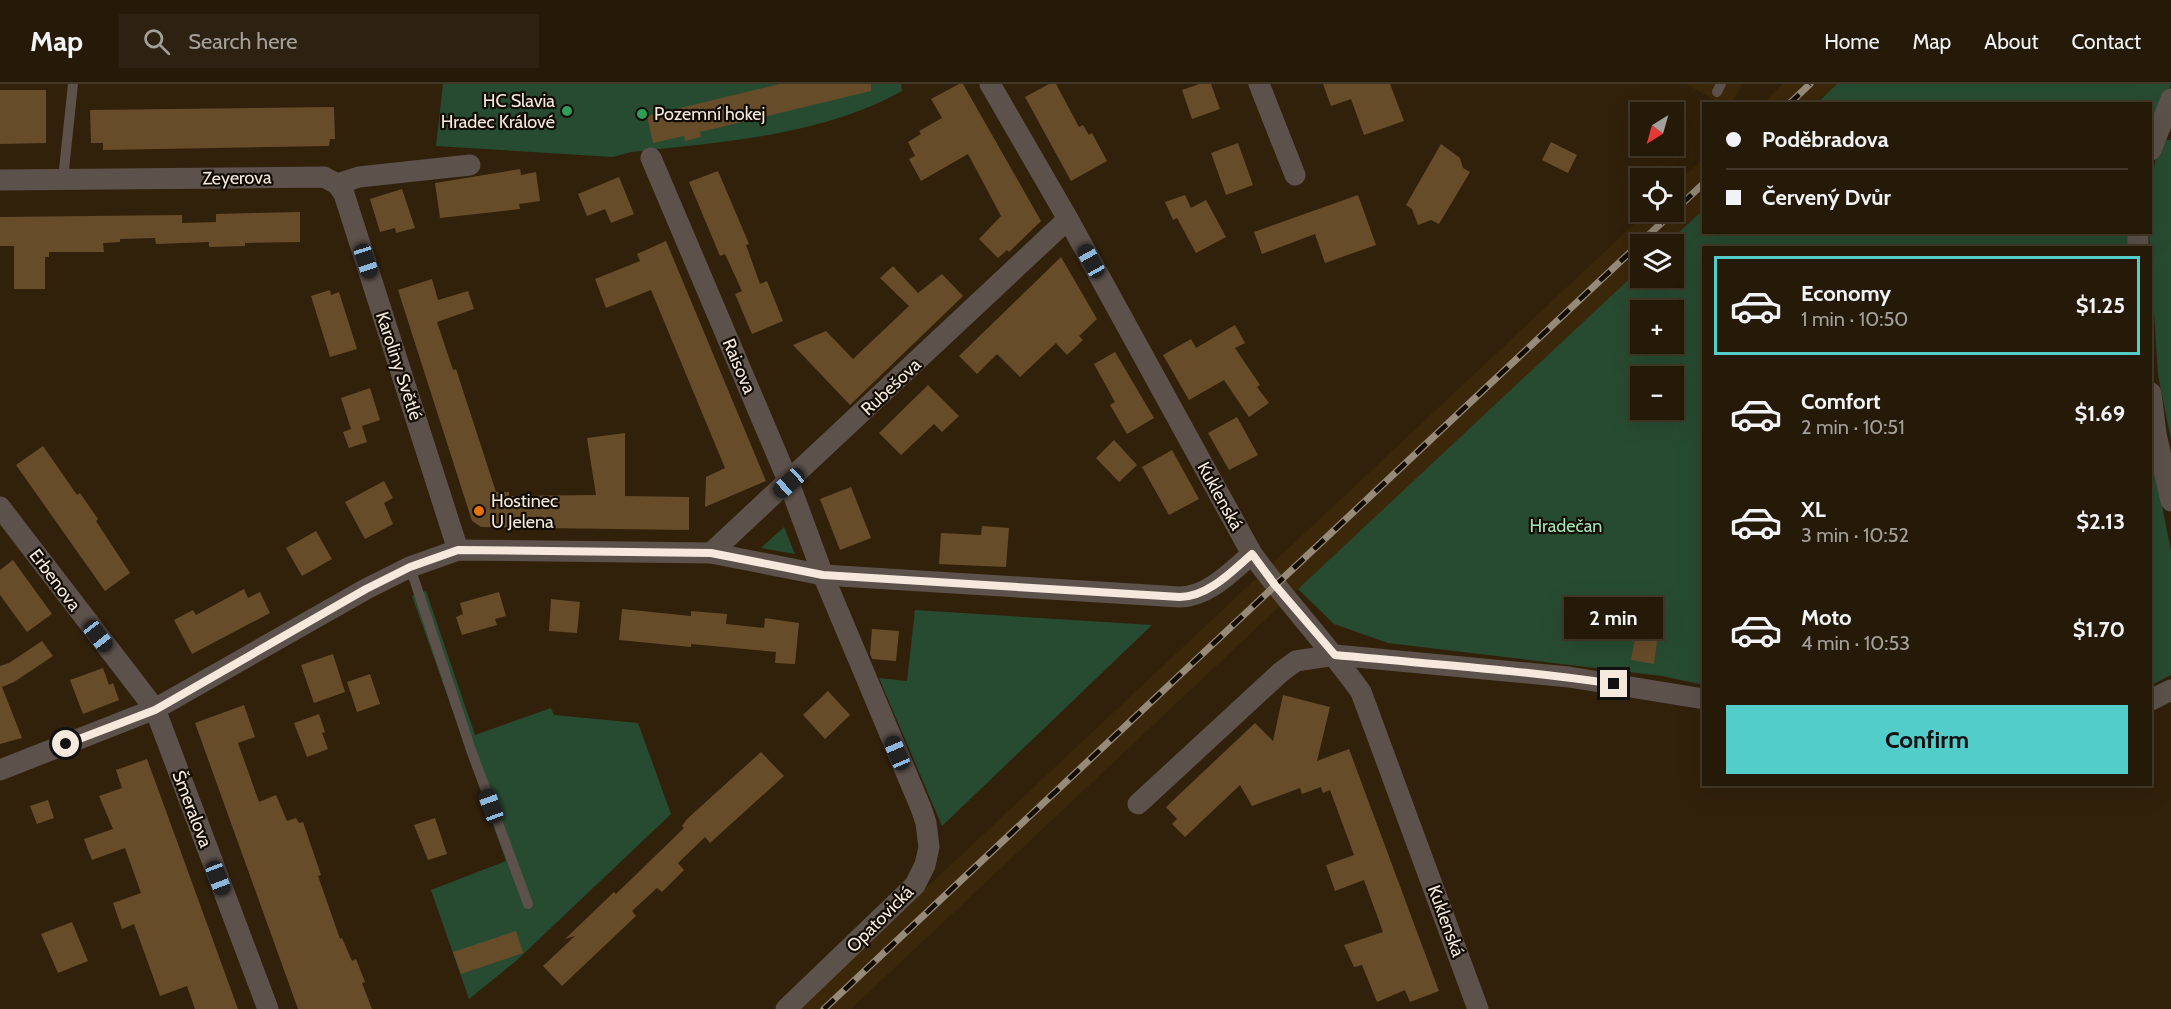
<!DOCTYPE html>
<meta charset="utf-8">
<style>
:root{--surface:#251908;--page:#2d2212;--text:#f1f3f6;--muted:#a3a09c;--line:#423829;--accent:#53cdca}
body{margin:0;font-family:Cabin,sans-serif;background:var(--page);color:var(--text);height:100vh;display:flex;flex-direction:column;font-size:22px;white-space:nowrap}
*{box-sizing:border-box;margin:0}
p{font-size:20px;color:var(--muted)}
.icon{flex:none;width:33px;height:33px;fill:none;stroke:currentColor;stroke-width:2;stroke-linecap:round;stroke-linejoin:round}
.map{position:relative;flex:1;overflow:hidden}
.sheet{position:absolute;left:1702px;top:162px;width:450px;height:540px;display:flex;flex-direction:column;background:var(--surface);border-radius:0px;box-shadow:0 6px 24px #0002,0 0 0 2px var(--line)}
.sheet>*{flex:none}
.hud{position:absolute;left:1702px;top:18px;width:450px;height:132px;border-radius:0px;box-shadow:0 6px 24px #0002,0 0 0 2px var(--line);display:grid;align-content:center;height:132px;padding:0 24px;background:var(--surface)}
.needle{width:39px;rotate:217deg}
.tools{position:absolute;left:1630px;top:18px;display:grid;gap:12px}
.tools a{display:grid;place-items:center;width:54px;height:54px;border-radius:0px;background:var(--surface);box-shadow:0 6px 24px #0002,0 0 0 2px var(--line);font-size:30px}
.end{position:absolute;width:27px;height:27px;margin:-14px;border:8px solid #f4e9dc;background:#111;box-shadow:0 0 0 3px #111}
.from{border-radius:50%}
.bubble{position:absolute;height:42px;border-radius:0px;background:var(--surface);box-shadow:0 6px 24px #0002,0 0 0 2px var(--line);font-size:20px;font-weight:700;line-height:42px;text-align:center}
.car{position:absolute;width:18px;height:36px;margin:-18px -9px;border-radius:8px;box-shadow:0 0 4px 2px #0007;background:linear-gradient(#222 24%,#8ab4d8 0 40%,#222 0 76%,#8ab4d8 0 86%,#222 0)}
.hud b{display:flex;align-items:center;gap:21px;height:57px;font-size:22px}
.hud b+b{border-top:2px solid var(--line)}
.hud i{width:15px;height:15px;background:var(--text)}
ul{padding:10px 0 0;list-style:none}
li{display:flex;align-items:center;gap:18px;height:99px;margin:0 12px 9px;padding:0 12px;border:3px solid transparent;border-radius:0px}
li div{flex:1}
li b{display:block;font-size:22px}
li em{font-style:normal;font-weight:700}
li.selected{border-color:var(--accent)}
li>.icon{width:54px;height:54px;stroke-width:1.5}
.primary-button{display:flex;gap:12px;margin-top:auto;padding:12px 24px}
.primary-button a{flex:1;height:69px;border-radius:0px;background:var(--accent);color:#111;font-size:24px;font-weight:700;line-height:69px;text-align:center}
header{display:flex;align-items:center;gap:36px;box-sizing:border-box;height:84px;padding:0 30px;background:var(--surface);border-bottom:2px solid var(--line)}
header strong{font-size:28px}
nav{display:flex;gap:33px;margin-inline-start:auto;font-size:21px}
.search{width:420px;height:54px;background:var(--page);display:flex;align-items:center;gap:15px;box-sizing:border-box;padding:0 21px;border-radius:0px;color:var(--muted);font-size:22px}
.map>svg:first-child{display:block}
.built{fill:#3b270a}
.green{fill:#274b31;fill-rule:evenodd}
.building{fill:#674c29}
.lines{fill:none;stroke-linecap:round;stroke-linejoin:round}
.lane{stroke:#5d514b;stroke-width:10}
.street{stroke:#5d514b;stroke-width:21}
.rail-casing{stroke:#978a79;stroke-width:7}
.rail{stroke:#130c04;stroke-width:4.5;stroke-dasharray:14;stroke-linecap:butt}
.route{stroke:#f4e9dc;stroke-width:8}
.leisure-dot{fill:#2e9e5b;stroke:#130c04;stroke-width:2}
.food-dot{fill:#e8710a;stroke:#130c04;stroke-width:2}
.labels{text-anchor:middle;stroke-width:4.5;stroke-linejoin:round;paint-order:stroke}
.poi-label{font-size:18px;fill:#f4e9dc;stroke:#130c04;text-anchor:start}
.street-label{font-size:18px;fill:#f4e9dc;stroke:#130c04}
.park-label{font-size:18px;fill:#a4e4b4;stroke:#130c04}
</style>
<header>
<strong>Map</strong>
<div class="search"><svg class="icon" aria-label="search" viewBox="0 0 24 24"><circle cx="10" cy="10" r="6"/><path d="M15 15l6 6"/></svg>Search here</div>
<nav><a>Home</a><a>Map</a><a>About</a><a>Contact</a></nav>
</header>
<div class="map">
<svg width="2171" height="925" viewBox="0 0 2171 925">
<rect width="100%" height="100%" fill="#31210b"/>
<g class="built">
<polygon points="1686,0 1742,0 1732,20 1720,19"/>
<polygon points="1783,0 1837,0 1816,19 1762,20"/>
<polygon points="1704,74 1704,125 1666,160 1641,160 1641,184 1298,505 851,925 797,925 1647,128 1674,128 1674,102"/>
</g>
<g class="green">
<path d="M443,0H901L902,7C821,52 721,58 631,68L613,73L436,62Z"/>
<polygon points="1837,0 2171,0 2151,52 2151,20 1816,20"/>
<polygon points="2160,55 2171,56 2171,356 2158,291 2149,149 2151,148 2151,97"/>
<path d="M1704,125V148L2132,149L2133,164H1704V601L1662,592L1388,559L1334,540L1298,505L1641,184V194H1674V160H1666ZM1641,226H1674V260H1641ZM1641,292H1674V326H1641Z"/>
<polygon points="2151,367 2171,467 2171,591 2151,601"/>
<polygon points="784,443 795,470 761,464"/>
<polygon points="426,507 475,651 551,624 554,631 638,639 671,730 516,877 469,915 431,806 506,777 412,512"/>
<polygon points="915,526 1152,541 942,742 879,594 907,597"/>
</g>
<g class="building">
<polygon points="780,0 871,0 871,7 700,48 701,53 685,57 684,52 653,59 647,32"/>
<polygon points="959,0 963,0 1041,137 1009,168 1007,166 998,174 979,155 1001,132 968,70 921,97 909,75 915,72 908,58 921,50 919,47 942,34 931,15"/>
<polygon points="1049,0 1056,0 1079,43 1083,41 1089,51 1092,49 1107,77 1071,97 1025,13"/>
<polygon points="1199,0 1211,0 1220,25 1192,35 1182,6"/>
<polygon points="1323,0 1390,0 1404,37 1364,51 1351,15 1331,22"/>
<polygon points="0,6 46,6 46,59 0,60"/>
<polygon points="334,23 335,55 330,55 329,62 103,66 103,59 91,59 90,26"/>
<polygon points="1551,58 1577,71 1568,89 1542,76"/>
<polygon points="1238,59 1253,101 1226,111 1211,69"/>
<polygon points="1441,60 1460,74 1463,84 1470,88 1439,140 1431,136 1418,141 1412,125 1406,121"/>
<polygon points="520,85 521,91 536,88 540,117 519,120 520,125 440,134 435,99"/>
<polygon points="718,87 749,160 746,161 760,200 767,197 783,237 752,250 735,210 742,207 725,170 720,172 689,98"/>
<polygon points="619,93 634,130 611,139 605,125 587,132 578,110"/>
<polygon points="402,105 415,144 396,149 395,144 380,148 370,115"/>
<polygon points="1185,111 1191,124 1206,116 1226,153 1196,169 1177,134 1173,136 1165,118"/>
<polygon points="1358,111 1376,161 1325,179 1315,150 1262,170 1254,148"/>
<polygon points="300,128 300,158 245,159 245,162 209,163 209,158 156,160 155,154 120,155 120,158 103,159 104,168 49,168 49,173 45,173 45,205 14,205 14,162 0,162 0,133 182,131 182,139 216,138 216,130"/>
<polygon points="666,157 766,397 705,423 706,393 725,384 651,206 606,224 595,195 640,177 637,170"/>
<polygon points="1061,173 1097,235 1079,252 1083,256 1067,271 1056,259 1020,293 997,270 977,290 959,272"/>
<polygon points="893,182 918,209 942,190 963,212 850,321 793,261 826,247 853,275 909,222 880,194"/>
<polygon points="432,195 438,216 468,207 474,225 437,238 453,286 456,285 496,408 509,408 509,412 596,411 587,354 625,349 625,412 689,413 689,446 481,443 472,437 398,206"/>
<polygon points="330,206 331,211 339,208 357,265 330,273 311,212"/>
<polygon points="1235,241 1245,259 1235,264 1260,301 1257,303 1269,319 1249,333 1224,296 1189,316 1163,271 1191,255 1196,264"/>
<polygon points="1115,268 1154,334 1127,350 1110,321 1115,318 1094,280"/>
<polygon points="928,301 959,332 942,348 934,340 901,371 879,349"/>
<polygon points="370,304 380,336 362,342 367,358 349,364 343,348 351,345 341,314"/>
<polygon points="1237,333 1258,371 1229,386 1208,349"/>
<polygon points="1114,356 1137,381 1119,398 1096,374"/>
<polygon points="43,362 77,411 80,409 98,435 96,437 130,489 105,507 16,381"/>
<polygon points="1172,366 1199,415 1169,431 1142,383"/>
<polygon points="384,397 393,414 384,419 393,440 365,455 345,418"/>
<polygon points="851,403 871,454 840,466 820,415"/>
<polygon points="982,442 1009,444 1006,483 939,480 941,449 981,451"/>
<polygon points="316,447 332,475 302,492 286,464"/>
<polygon points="13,476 52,530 27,548 0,511 0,486"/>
<polygon points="244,505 248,514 260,508 270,529 192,570 174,536 193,526 196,531"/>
<polygon points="499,508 506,532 495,535 497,541 462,551 456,533 463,530 460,519"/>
<polygon points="551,515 580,518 577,549 549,547"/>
<polygon points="622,525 691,532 691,527 727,530 726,540 764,544 765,534 799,539 795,580 775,579 776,568 691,560 691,563 619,556"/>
<polygon points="872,545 899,547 896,577 872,575 870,570"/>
<polygon points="1635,553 1657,557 1654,580 1631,576"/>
<polygon points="42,557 53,572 14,598 2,603 22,654 0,660 0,582 9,579"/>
<polygon points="333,570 345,608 314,619 301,581"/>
<polygon points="103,584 109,601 113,599 119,616 83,630 70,596"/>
<polygon points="370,590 380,620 357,628 347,598"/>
<polygon points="828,607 850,631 825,655 803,631"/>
<polygon points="1283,611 1330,623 1317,677 1349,665 1439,907 1410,918 1405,906 1377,918 1362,881 1354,883 1344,861 1383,848 1364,796 1335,807 1326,781 1354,771 1330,706 1323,709 1321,703 1302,710 1300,704 1252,722 1240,701 1185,753 1172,740 1177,735 1166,723 1255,639 1273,657"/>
<polygon points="244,621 255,653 238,659 259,718 276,711 287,737 296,734 299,739 303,738 321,791 318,792 340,855 342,854 352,877 356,875 365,898 362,899 372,925 298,925 195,639"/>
<polygon points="319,630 325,648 322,649 328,665 307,673 294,639"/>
<polygon points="761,668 784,692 710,759 705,753 678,779 684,786 662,808 657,804 632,827 636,832 562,902 543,882 575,852 565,855 614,808 616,810 684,744 682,742 687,735"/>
<polygon points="147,675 166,727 238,925 195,925 187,902 160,912 134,840 122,845 113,819 141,809 125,764 92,776 88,766 84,755 113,745 99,712 122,704 116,686"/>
<polygon points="48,716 54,734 37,740 30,722"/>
<polygon points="435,734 447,770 428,776 414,741"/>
<polygon points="72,838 88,877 58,889 41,850"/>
<polygon points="516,847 523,869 461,890 453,868"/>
</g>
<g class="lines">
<g class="lane">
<polyline points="1717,8 1721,0"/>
<polyline points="63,95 73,0"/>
<polyline points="410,483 471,666 528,820"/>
</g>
<g class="street">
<path d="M990,0L1068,135L1252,470C1286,517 1327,560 1361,608L1478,925"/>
<polyline points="1259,0 1295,91"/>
<polyline points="2151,66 2171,15"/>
<polyline points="651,74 789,399 823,491 921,724 926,739 929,763 925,781 915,801 786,925"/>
<polyline points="0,96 324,93 337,100 344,110 458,466"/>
<polyline points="337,100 359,93 470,81"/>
<polyline points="2138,148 2138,164"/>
<polyline points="2151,309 2156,350 2171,417"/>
<polyline points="0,423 155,625 268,925"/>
<polyline points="711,469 1068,135"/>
<polyline points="2151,616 2171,606"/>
<path d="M0,686L155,625L366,505L410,483L458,466L711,469L823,491L1180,513C1208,513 1232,487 1252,470"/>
<polyline points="1138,720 1281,588 1296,577 1335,571 1569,593 1704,615"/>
</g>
<defs>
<g id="rail">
<polyline points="1789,20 1810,0"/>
<polyline points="824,925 1704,99"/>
</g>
</defs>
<use href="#rail" class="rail-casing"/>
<use href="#rail" class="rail"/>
</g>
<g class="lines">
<path class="route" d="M66,660L155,626L366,505L410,483L458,466L711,469L823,491L1180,513C1208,513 1232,487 1252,470L1275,501L1335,571C1428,580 1521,586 1614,600"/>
</g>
<g class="leisure-dot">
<circle cx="567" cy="27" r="6"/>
<circle cx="642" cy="30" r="6"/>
</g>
<circle class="food-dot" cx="479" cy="427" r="6"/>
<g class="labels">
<g class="poi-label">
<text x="555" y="23" text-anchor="end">HC Slavia<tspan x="555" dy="21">Hradec Králové</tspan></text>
<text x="654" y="36">Pozemní hokej</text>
<text x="491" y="423">Hostinec<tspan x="491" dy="21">U Jelena</tspan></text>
</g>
<g class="street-label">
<text transform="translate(237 94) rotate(-1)" y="6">Zeyerova</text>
<text transform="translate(399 282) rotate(72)" y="6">Karoliny Světlé</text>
<text transform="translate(739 282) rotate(67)" y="6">Raisova</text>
<text transform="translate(891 303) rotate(-43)" y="6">Rubešova</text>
<text transform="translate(1220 412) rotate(61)" y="6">Kuklenská</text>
<text transform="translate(55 496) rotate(53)" y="6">Erbenova</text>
<text transform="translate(192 725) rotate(69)" y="6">Šmeralova</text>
<text transform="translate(880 835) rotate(-45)" y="6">Opatovická</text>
<text transform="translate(1446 837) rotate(70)" y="6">Kuklenská</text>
</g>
<g class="park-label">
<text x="1566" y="448">Hradečan</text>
</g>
</g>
</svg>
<div class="tools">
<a><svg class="needle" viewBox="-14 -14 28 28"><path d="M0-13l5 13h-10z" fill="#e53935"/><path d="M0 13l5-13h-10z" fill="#a3a09c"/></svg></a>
<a><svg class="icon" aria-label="locate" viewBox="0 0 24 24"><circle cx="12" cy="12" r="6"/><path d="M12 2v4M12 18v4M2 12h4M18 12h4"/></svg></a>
<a><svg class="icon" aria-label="layers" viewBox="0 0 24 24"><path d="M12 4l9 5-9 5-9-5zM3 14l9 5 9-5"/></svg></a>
<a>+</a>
<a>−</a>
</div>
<i class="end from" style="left:66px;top:660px"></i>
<i class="end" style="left:1614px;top:600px"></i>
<div class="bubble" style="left:1564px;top:513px;width:99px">2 min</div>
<i class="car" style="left:366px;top:177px;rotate:162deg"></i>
<i class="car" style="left:1091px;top:177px;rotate:331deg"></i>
<i class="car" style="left:789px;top:399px;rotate:228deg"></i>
<i class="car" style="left:98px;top:552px;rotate:142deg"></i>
<i class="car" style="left:897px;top:669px;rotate:337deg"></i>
<i class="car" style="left:491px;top:722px;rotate:340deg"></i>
<i class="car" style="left:218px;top:794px;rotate:159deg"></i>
<div class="hud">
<b><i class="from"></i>Poděbradova</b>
<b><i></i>Červený Dvůr</b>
</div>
<section class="sheet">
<ul>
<li class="selected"><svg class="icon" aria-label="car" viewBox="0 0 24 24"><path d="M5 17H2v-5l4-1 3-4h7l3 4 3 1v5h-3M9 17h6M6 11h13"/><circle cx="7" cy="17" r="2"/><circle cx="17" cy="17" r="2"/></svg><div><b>Economy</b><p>1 min · 10:50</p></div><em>$1.25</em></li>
<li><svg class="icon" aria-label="car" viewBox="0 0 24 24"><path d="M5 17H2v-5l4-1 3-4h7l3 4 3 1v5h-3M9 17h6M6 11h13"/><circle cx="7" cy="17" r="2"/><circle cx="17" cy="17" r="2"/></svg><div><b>Comfort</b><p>2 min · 10:51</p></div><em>$1.69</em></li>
<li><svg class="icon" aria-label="car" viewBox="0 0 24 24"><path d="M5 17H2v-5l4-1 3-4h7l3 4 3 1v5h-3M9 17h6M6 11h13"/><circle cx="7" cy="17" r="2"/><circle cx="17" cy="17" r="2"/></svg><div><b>XL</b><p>3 min · 10:52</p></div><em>$2.13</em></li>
<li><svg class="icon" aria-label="car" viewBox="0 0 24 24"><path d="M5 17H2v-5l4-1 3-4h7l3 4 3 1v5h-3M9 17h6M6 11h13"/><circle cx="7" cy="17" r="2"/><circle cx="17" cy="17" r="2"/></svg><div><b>Moto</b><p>4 min · 10:53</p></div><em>$1.70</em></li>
</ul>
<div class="primary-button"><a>Confirm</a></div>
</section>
</div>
